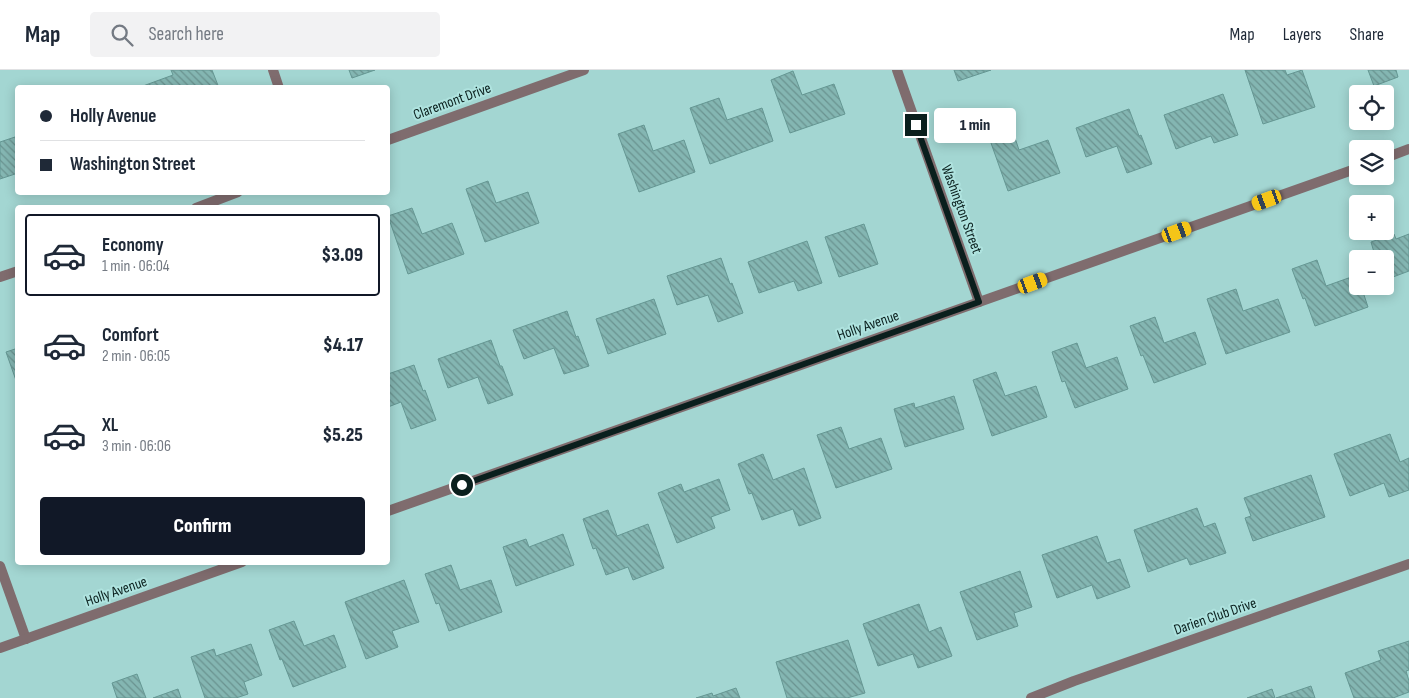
<!DOCTYPE html>
<meta charset="utf-8">
<style>
:root{--surface:#fff;--page:#f2f2f3;--text:#1f2937;--muted:#747a83;--line:#e0e1e3;--accent:#111827}
body{margin:0;font-family:"Sofia Sans Condensed",sans-serif;background:var(--page);color:var(--text);height:100vh;display:flex;flex-direction:column;font-size:19px;white-space:nowrap}
*{box-sizing:border-box;margin:0}
p{font-size:16px;color:var(--muted)}
.icon{flex:none;width:28px;height:28px;fill:none;stroke:currentColor;stroke-width:2;stroke-linecap:round;stroke-linejoin:round}
.map{position:relative;flex:1;overflow:hidden}
.details{position:absolute;left:15px;top:135px;width:375px;height:360px;display:flex;flex-direction:column;background:var(--surface);border-radius:5px;box-shadow:0 2px 12px #0003}
.details>*{flex:none}
.top-card{position:absolute;left:15px;top:15px;width:375px;height:110px;border-radius:5px;box-shadow:0 2px 12px #0003;display:grid;align-content:center;height:110px;padding:0 25px;background:var(--surface)}
.buttons{position:absolute;left:1349px;top:15px;display:grid;gap:10px}
.buttons a{display:grid;place-items:center;width:45px;height:45px;border-radius:5px;background:var(--surface);box-shadow:0 2px 12px #0003;font-size:25px}
.end{position:absolute;width:22px;height:22px;margin:-11px;border:6px solid #0a1f1d;background:#fff;box-shadow:0 0 0 2px #fff}
.from{border-radius:50%}
.bubble{position:absolute;height:35px;border-radius:5px;background:var(--surface);box-shadow:0 2px 12px #0003;font-size:16px;font-weight:800;line-height:35px;text-align:center}
.car{position:absolute;width:15px;height:30px;margin:-15px -8px;border-radius:6px;box-shadow:0 0 4px 1px #0007;background:linear-gradient(#f5c518 24%,#345 0 40%,#f5c518 0 76%,#345 0 86%,#f5c518 0)}
.top-card b{display:flex;align-items:center;gap:18px;height:48px;font-size:19px}
.top-card b+b{border-top:1px solid var(--line)}
.top-card i{width:12px;height:12px;background:var(--text)}
ul{padding:9px 0 0;list-style:none}
li{display:flex;align-items:center;gap:15px;height:82px;margin:0 10px 8px;padding:0 15px;border:2px solid transparent;border-radius:5px}
li div{flex:1}
li b{display:block;font-size:19px}
li em{font-style:normal;font-weight:800}
li.active{border-color:var(--accent)}
li>.icon{width:45px;height:45px;stroke-width:1.5}
.cta{display:flex;gap:10px;margin-top:auto;padding:10px 25px}
.cta a{flex:1;height:58px;border-radius:5px;background:var(--accent);color:#fff;font-size:20px;font-weight:800;line-height:58px;text-align:center}
header{display:flex;align-items:center;gap:30px;box-sizing:border-box;height:70px;padding:0 25px;background:var(--surface);border-bottom:1px solid var(--line)}
header strong{font-size:24px}
nav{display:flex;gap:28px;margin-inline-start:auto;font-size:18px}
.search{width:350px;height:45px;background:var(--page);display:flex;align-items:center;gap:12px;box-sizing:border-box;padding:0 18px;border-radius:5px;color:var(--muted);font-size:19px}
.map>svg:first-child{display:block}
.building{fill:url(#building-back-hatch);stroke:#659793}
.lines{fill:none;stroke-linecap:round;stroke-linejoin:round}
.minor{stroke:#7f6c6e;stroke-width:10}
.route{stroke:#0a1f1d;stroke-width:6}
.labels{text-anchor:middle;stroke-width:4;stroke-linejoin:round;paint-order:stroke}
.street-label{font-size:15px;fill:#0a1f1d;stroke:#afe3df}
</style>
<header>
<strong>Map</strong>
<div class="search"><svg class="icon" aria-label="search" viewBox="0 0 24 24"><circle cx="10" cy="10" r="6"/><path d="M15 15l6 6"/></svg>Search here</div>
<nav><a>Map</a><a>Layers</a><a>Share</a></nav>
</header>
<div class="map">
<svg width="1409" height="628" viewBox="0 0 1409 628">
<defs>
<pattern id="building-back-hatch" width="6" height="6" patternUnits="userSpaceOnUse" patternTransform="scale(1.25)"><rect width="6" height="6" fill="#84b6b2"/><path d="M-1 5l2 2M0 0l6 6M5-1l2 2" fill="none" stroke="#6a9390"/></pattern>
</defs>
<rect width="100%" height="100%" fill="#a3d6d2"/>
<g class="building">
<polygon points="171,0 212,0 219,18 143,18 143,16 173,5"/>
<polygon points="349,0 375,0 352,8"/>
<polygon points="954,0 991,0 958,11"/>
<polygon points="1245,0 1285,0 1287,5 1302,0 1315,37 1263,54"/>
<polygon points="1368,0 1396,0 1398,7 1374,16"/>
<polygon points="793,1 802,25 834,14 845,44 790,63 771,10"/>
<polygon points="1223,24 1238,65 1214,73 1211,66 1176,79 1164,45"/>
<polygon points="719,28 727,50 762,38 773,71 710,94 690,38"/>
<polygon points="1129,39 1139,66 1141,65 1152,94 1127,103 1117,76 1086,87 1076,58"/>
<polygon points="644,55 653,81 684,70 695,102 639,122 618,64"/>
<polygon points="1014,65 1019,80 1048,70 1060,103 1008,121 991,73"/>
<polygon points="18,66 18,103 0,109 0,72"/>
<polygon points="488,111 496,133 528,122 539,153 485,172 466,119"/>
<polygon points="412,138 422,164 452,153 464,184 408,204 388,146"/>
<polygon points="864,154 878,194 839,207 825,167"/>
<polygon points="1394,164 1396,169 1409,164 1409,201 1385,210 1385,189 1376,189 1371,172"/>
<polygon points="807,171 822,213 798,221 794,211 759,223 748,192"/>
<polygon points="721,188 730,214 732,213 743,243 718,252 708,225 677,235 667,206"/>
<polygon points="1317,190 1326,216 1357,205 1358,216 1361,216 1368,237 1315,256 1305,228 1303,229 1292,199"/>
<polygon points="1236,219 1243,241 1278,229 1290,262 1226,284 1207,229"/>
<polygon points="654,229 666,264 608,284 596,249"/>
<polygon points="567,241 576,267 578,266 589,296 564,304 554,278 524,289 513,260"/>
<polygon points="1155,247 1164,273 1195,262 1206,294 1154,313 1143,285 1141,286 1130,256"/>
<polygon points="491,270 500,296 502,296 513,325 488,334 478,307 448,318 438,289"/>
<polygon points="1077,273 1086,298 1117,287 1128,319 1075,338 1065,311 1062,312 1052,282"/>
<polygon points="18,278 18,316 6,282"/>
<polygon points="414,295 423,321 425,320 436,350 411,359 401,332 388,337 388,304"/>
<polygon points="996,302 1005,326 1036,316 1047,347 992,366 973,310"/>
<polygon points="954,326 964,359 905,377 894,339 914,333 915,338"/>
<polygon points="841,357 849,379 881,368 892,399 836,418 817,365"/>
<polygon points="1390,364 1400,392 1409,388 1409,420 1389,427 1384,413 1350,426 1334,384"/>
<polygon points="763,384 773,410 804,398 821,448 799,456 793,439 762,450 752,423 749,424 738,394"/>
<polygon points="1311,405 1325,447 1253,471 1245,448 1251,446 1244,428"/>
<polygon points="719,409 730,440 711,447 715,458 677,473 658,423 681,414 684,422"/>
<polygon points="1197,438 1204,457 1215,453 1226,483 1190,495 1187,488 1148,502 1134,460"/>
<polygon points="608,440 617,466 648,454 664,498 633,510 628,497 606,505 596,478 593,479 583,449"/>
<polygon points="563,464 574,495 516,516 503,477 526,469 529,477"/>
<polygon points="1097,466 1107,493 1120,489 1130,517 1097,529 1092,515 1057,528 1042,485"/>
<polygon points="451,495 460,520 491,510 502,542 449,561 439,533 436,534 425,504"/>
<polygon points="1020,501 1032,537 1014,543 1018,556 977,570 960,522"/>
<polygon points="404,510 419,552 392,561 398,577 366,589 345,532"/>
<polygon points="919,534 929,562 941,557 952,586 918,598 913,584 878,596 863,554"/>
<polygon points="294,551 304,576 334,565 346,597 293,617 282,589 280,590 269,560"/>
<polygon points="848,570 865,623 847,628 787,628 776,592"/>
<polygon points="1409,571 1409,600 1406,601 1409,611 1409,622 1393,628 1354,628 1345,603 1381,590 1378,581"/>
<polygon points="251,574 262,605 244,612 248,624 236,628 205,628 191,587 214,579 216,586"/>
<polygon points="137,604 146,628 117,628 112,613"/>
<polygon points="1311,616 1315,628 1276,628"/>
<polygon points="736,618 740,628 696,628 712,623 713,626"/>
<polygon points="178,619 181,628 153,628"/>
<polygon points="1272,619 1275,628 1247,628"/>
</g>
<g class="lines">
<g class="minor">
<polyline points="273,0 279,18"/>
<polyline points="897,0 979,232"/>
<polyline points="388,70 584,0"/>
<polyline points="1385,88 1409,79"/>
<polyline points="196,138 238,122"/>
<polyline points="0,207 18,201"/>
<polyline points="388,441 1358,98"/>
<polyline points="0,496 26,569"/>
<polyline points="0,578 242,492"/>
<polyline points="1031,628 1074,611 1409,494"/>
</g>
</g>
<g class="lines">
<polyline class="route" points="462,415 979,232 916,55"/>
</g>
<g class="labels">
<g class="street-label">
<text transform="translate(452 31) rotate(-20)" y="5">Claremont Drive</text>
<text transform="translate(962 139) rotate(70)" y="5">Washington Street</text>
<text transform="translate(868 255) rotate(-19)" y="5">Holly Avenue</text>
<text transform="translate(116 521) rotate(-19)" y="5">Holly Avenue</text>
<text transform="translate(1215 546) rotate(-19)" y="5">Darien Club Drive</text>
</g>
</g>
</svg>
<div class="buttons">
<a><svg class="icon" aria-label="locate" viewBox="0 0 24 24"><circle cx="12" cy="12" r="6"/><path d="M12 2v4M12 18v4M2 12h4M18 12h4"/></svg></a>
<a><svg class="icon" aria-label="layers" viewBox="0 0 24 24"><path d="M12 4l9 5-9 5-9-5zM3 14l9 5 9-5"/></svg></a>
<a>+</a>
<a>−</a>
</div>
<i class="end from" style="left:462px;top:415px"></i>
<i class="end" style="left:916px;top:55px"></i>
<div class="bubble" style="left:934px;top:38px;width:82px">1 min</div>
<i class="car" style="left:1267px;top:130px;rotate:250deg"></i>
<i class="car" style="left:1177px;top:162px;rotate:70deg"></i>
<i class="car" style="left:1033px;top:213px;rotate:70deg"></i>
<div class="top-card">
<b><i class="from"></i>Holly Avenue</b>
<b><i></i>Washington Street</b>
</div>
<section class="details">
<ul>
<li class="active"><svg class="icon" aria-label="car" viewBox="0 0 24 24"><path d="M5 17H2v-5l4-1 3-4h7l3 4 3 1v5h-3M9 17h6M6 11h13"/><circle cx="7" cy="17" r="2"/><circle cx="17" cy="17" r="2"/></svg><div><b>Economy</b><p>1 min · 06:04</p></div><em>$3.09</em></li>
<li><svg class="icon" aria-label="car" viewBox="0 0 24 24"><path d="M5 17H2v-5l4-1 3-4h7l3 4 3 1v5h-3M9 17h6M6 11h13"/><circle cx="7" cy="17" r="2"/><circle cx="17" cy="17" r="2"/></svg><div><b>Comfort</b><p>2 min · 06:05</p></div><em>$4.17</em></li>
<li><svg class="icon" aria-label="car" viewBox="0 0 24 24"><path d="M5 17H2v-5l4-1 3-4h7l3 4 3 1v5h-3M9 17h6M6 11h13"/><circle cx="7" cy="17" r="2"/><circle cx="17" cy="17" r="2"/></svg><div><b>XL</b><p>3 min · 06:06</p></div><em>$5.25</em></li>
</ul>
<div class="cta"><a>Confirm</a></div>
</section>
</div>
